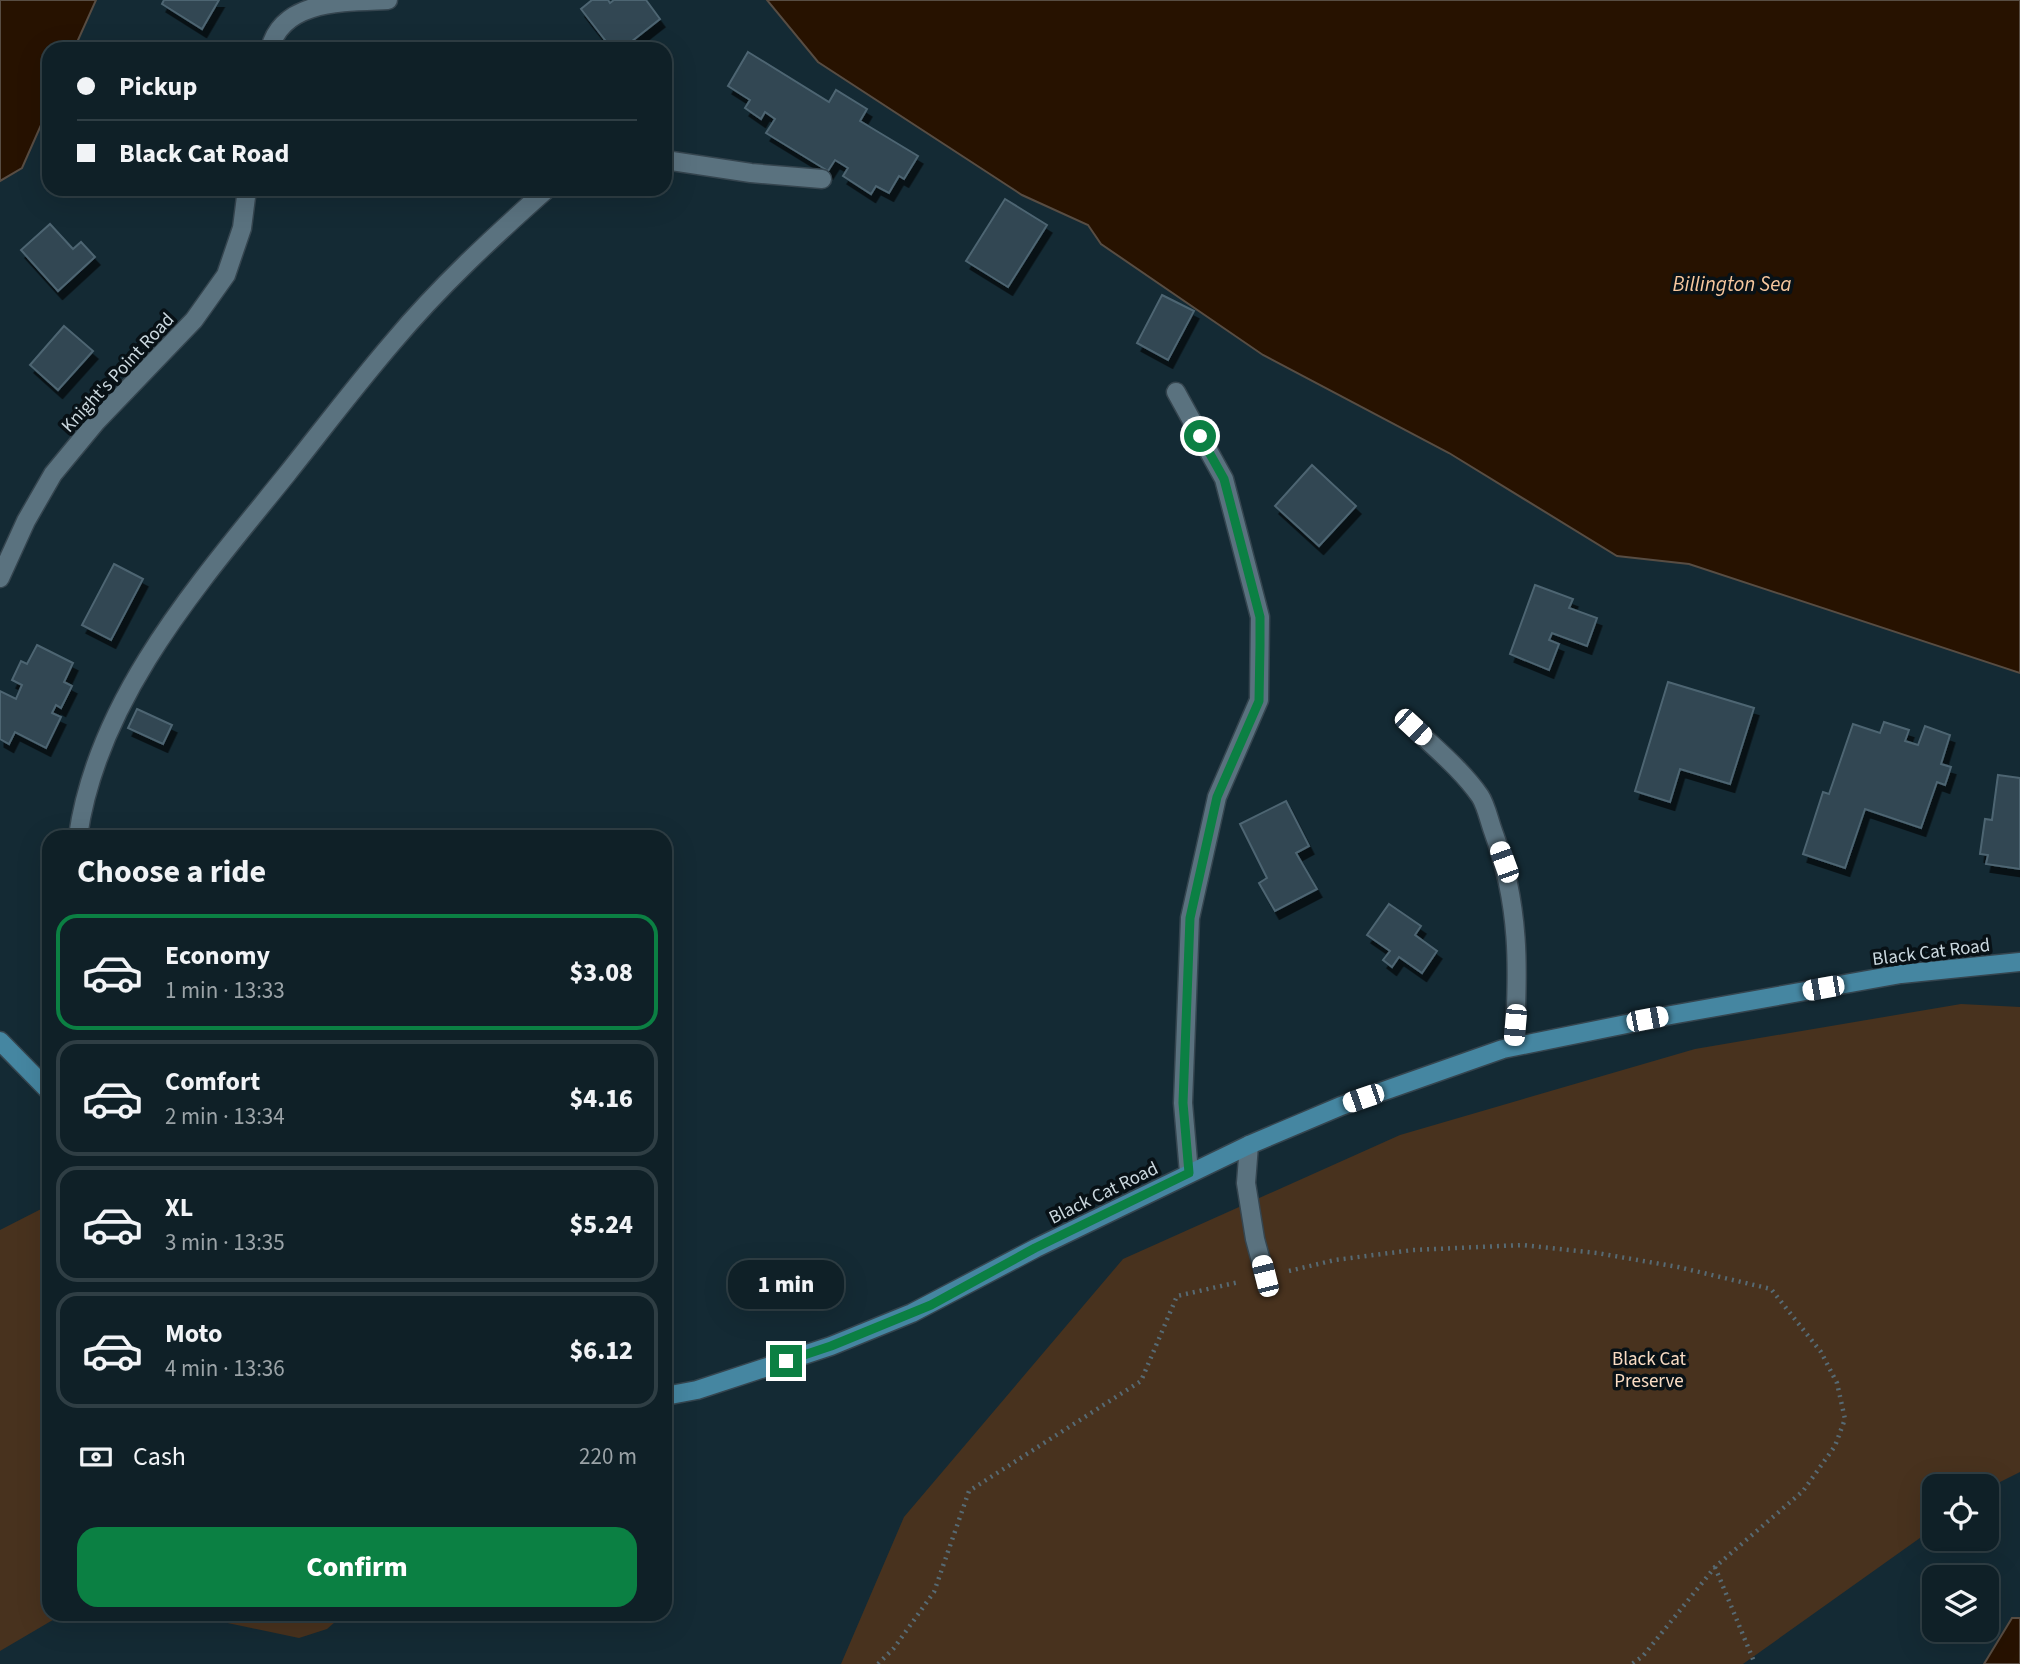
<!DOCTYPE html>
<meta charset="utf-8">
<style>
:root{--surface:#0f2027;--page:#1d2d33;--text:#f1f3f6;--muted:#9ba3a7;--line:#2f3e44;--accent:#0b8043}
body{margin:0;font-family:"Source Sans 3",sans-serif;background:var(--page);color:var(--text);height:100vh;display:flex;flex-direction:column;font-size:26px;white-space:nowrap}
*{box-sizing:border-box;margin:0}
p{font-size:23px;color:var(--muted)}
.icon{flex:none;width:38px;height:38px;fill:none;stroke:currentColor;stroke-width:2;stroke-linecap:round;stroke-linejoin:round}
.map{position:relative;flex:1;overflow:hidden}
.side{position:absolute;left:42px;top:830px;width:630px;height:791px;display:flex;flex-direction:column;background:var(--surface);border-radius:21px;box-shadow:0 7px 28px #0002,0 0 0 2px var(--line)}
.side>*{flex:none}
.guide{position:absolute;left:42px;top:42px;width:630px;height:154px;border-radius:21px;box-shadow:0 7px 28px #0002,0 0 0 2px var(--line);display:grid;align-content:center;height:154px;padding:0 35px;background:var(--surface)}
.buttons{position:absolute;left:1922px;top:1474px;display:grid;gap:14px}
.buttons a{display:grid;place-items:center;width:77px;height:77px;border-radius:14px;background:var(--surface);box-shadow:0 7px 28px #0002,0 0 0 2px var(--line);font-size:35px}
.end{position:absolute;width:32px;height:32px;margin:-16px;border:9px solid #0b8043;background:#fff;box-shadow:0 0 0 4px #fff}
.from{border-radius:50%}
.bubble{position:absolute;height:49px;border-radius:21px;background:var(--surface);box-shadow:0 7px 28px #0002,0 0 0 2px var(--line);font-size:23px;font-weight:800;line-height:49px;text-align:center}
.car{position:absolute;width:21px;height:42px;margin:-21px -10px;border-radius:9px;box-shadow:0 0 5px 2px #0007;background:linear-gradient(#fff 24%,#345 0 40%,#fff 0 76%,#345 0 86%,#fff 0)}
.guide b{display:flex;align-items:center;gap:24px;height:66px;font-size:26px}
.guide b+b{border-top:2px solid var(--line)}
.guide i{width:18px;height:18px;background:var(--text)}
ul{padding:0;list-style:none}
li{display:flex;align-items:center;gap:21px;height:116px;margin:0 14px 10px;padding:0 21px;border:4px solid var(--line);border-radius:21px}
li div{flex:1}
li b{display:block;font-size:26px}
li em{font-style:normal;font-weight:800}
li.on{border-color:var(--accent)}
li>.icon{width:63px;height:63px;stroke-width:1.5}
h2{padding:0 35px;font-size:32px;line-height:84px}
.pay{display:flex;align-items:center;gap:18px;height:77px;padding:0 35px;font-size:26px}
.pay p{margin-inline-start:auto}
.cta{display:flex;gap:14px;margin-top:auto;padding:14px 35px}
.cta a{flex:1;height:80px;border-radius:21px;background:var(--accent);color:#fff;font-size:28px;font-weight:800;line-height:80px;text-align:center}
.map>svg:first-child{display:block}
.green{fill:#48321e}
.water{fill:#271200;stroke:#584d43;stroke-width:2}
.building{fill:#304652;stroke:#4e6572;stroke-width:2;filter:url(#shadow)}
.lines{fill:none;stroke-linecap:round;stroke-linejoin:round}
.lane-casing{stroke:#35454f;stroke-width:21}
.street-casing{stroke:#35454f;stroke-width:21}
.secondary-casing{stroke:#35454f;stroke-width:21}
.path{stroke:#576a73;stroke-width:4.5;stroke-dasharray:2 5;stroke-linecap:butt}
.lane{stroke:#5a727f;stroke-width:18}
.street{stroke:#5a727f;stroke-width:18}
.secondary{stroke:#4586a1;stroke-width:18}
.route{stroke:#0b8043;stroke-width:9}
.labels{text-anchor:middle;stroke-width:7;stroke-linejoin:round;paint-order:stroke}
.street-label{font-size:19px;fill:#cbd8df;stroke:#081116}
.park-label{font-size:19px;fill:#fadcc3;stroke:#081116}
.water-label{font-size:21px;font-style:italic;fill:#f7c79e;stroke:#081116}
</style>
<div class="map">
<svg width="2020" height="1664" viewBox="0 0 2020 1664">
<defs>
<filter id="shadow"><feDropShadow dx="4.5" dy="8" stdDeviation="0" flood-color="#0009"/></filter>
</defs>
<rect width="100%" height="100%" fill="#142a34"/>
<g class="green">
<polygon points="1961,1004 2020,1007 2020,1472 1986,1489 1986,1486 1934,1486 1934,1528 1743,1664 841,1664 904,1517 1123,1259 1400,1135 1695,1049"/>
<polygon points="49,1205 49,1614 63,1614 0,1651 0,1230"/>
<polygon points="185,1614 344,1614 327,1629 299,1638"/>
</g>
<g class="water">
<polygon points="0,0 96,0 74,49 49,49 49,107 22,168 0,181"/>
<polygon points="767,0 2020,0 2020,673 1689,564 1617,556 1449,453 1263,355 1101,244 1088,225 1022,195 818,62"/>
<polygon points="2012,1618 2020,1618 2020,1664 1984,1664"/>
</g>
<g class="building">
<polygon points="164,0 219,0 202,29 162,4"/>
<polygon points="592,0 608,0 610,3 614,0 646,0 660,19 622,49 612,49 581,9"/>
<polygon points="748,52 829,102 836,90 867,109 860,121 918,156 904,179 899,176 889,193 876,186 871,194 843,176 848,168 835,160 828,171 766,133 775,119 765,112 761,119 745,108 750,100 728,86"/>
<polygon points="1005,199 1047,225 1008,287 966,261"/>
<polygon points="50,224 73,249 81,242 95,257 58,291 21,250"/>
<polygon points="1162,295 1194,311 1168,360 1137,343"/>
<polygon points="64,326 93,351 58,390 30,365"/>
<polygon points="1312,465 1356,506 1319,546 1275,506"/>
<polygon points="114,564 143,579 111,640 82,625"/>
<polygon points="1535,585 1573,599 1569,608 1597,618 1587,646 1552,633 1549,640 1559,644 1549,670 1510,654"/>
<polygon points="37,645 73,663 64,682 72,686 61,708 56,705 52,713 61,717 46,748 15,732 9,744 0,739 0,691 16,699 22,685 12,680 21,661 27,664"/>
<polygon points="1668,682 1754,708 1730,784 1680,769 1670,802 1635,791"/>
<polygon points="137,709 172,725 163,744 128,728"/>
<polygon points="1884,722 1909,730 1905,741 1918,745 1925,726 1950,735 1941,764 1951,767 1945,785 1937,782 1921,828 1865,809 1845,868 1803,854 1823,792 1829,794 1853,724 1880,733"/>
<polygon points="1998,775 2020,778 2020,869 1986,864 1988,855 1980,854 1985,819 1992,820"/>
<polygon points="1286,801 1309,846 1296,853 1317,889 1275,911 1259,883 1267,878 1240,824"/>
<polygon points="1389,904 1421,926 1415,935 1437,951 1422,973 1399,957 1392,967 1383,960 1390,951 1367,935"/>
</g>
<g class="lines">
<defs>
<g id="lane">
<polyline points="1176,392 1224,479 1260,617 1259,700 1217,797 1190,918 1183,1103 1189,1173"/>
<polyline points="1249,1145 1246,1183 1255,1239 1265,1276"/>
</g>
<g id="street">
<path d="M270,49C282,0 343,2 388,0"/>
<polyline points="665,160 751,173 822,179"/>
<polyline points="0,578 26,521 53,474 96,422 194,320 226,275 242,228 247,189"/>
<path d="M1413,727C1435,748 1462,770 1480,796C1486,805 1489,820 1493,831C1520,904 1519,970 1514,1046"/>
<path d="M78,836C98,696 201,581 287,474C322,430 356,385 393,342C439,287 493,237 547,189"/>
</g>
<g id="secondary">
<polyline points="0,1041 49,1091"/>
<polyline points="665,1396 697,1390 831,1346 912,1313 1036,1248 1249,1145 1341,1106 1503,1049 1671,1015 1901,974 2020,962"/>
</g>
</defs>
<use href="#lane" class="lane-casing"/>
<use href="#street" class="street-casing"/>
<use href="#secondary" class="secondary-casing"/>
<g class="path">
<polyline points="1289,1271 1335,1260 1413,1250 1523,1245 1597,1253 1678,1267 1771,1289 1821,1352 1837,1383 1845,1419 1835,1446 1803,1491 1715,1567 1643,1656 1632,1664"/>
<polyline points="1715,1567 1755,1664"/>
<polyline points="878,1664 894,1648 934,1592 969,1491 1141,1381 1177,1296 1239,1282"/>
</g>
<use href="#lane" class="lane"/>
<use href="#street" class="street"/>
<use href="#secondary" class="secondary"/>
</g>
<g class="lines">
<polyline class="route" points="786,1361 831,1346 931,1305 1035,1248 1189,1173 1183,1103 1190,918 1217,797 1259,701 1260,645 1260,617 1224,479 1200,436"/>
</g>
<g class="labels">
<g class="street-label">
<text transform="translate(117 372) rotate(-47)" y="7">Knight's Point Road</text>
<text transform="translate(1931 951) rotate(-7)" y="7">Black Cat Road</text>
<text transform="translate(1103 1192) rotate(-26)" y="7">Black Cat Road</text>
</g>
<g class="park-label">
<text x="1649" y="1365">Black Cat<tspan x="1649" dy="22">Preserve</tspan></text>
</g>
<g class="water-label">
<text x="1732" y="291">Billington Sea</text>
</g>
</g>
</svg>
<div class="buttons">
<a><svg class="icon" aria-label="locate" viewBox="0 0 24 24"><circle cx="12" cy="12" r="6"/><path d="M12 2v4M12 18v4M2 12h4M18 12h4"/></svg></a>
<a><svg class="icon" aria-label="layers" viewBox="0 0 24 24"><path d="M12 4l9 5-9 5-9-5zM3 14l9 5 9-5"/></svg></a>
</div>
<i class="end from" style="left:1200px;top:436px"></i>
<i class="end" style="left:786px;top:1361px"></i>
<div class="bubble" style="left:728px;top:1260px;width:116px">1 min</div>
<i class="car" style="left:1413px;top:727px;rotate:133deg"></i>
<i class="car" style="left:1504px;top:862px;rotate:340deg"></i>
<i class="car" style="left:1823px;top:988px;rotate:260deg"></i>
<i class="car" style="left:1647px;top:1019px;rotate:79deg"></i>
<i class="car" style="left:1515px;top:1025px;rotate:185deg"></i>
<i class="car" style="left:1363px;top:1098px;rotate:251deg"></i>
<i class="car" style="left:1265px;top:1276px;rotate:346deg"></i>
<div class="guide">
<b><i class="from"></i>Pickup</b>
<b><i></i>Black Cat Road</b>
</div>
<section class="side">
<h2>Choose a ride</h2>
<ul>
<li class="on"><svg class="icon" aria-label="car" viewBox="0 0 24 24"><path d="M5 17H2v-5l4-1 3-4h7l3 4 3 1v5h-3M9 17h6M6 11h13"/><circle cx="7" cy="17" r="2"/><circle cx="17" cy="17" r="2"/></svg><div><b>Economy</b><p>1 min · 13:33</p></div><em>$3.08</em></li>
<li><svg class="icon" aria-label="car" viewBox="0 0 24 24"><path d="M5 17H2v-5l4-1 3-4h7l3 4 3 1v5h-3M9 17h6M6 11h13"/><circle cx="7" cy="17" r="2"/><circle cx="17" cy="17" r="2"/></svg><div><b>Comfort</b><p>2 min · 13:34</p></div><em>$4.16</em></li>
<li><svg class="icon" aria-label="car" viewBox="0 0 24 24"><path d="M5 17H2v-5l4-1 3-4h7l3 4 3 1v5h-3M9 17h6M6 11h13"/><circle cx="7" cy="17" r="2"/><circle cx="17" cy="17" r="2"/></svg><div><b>XL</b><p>3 min · 13:35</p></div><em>$5.24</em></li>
<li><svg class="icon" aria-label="car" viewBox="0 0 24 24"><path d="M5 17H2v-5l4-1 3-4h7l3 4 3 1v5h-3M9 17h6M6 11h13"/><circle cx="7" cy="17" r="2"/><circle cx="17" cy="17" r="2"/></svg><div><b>Moto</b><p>4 min · 13:36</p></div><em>$6.12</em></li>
</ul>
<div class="pay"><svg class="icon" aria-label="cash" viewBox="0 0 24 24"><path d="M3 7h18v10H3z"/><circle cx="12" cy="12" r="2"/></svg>Cash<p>220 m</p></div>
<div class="cta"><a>Confirm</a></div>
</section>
</div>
